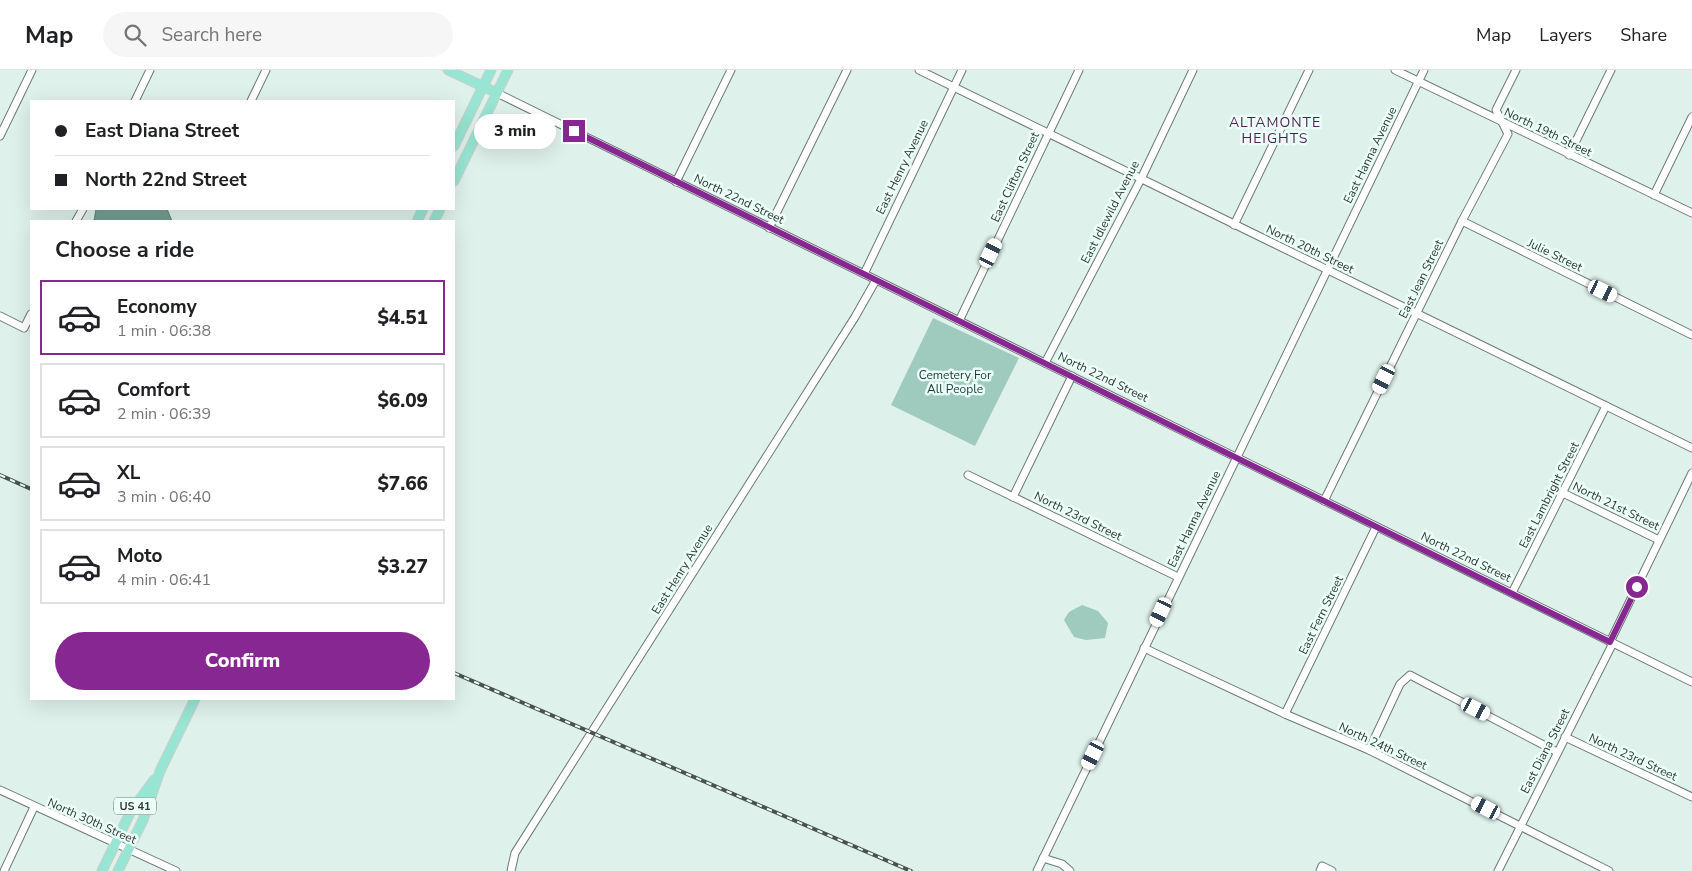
<!DOCTYPE html>
<meta charset="utf-8">
<style>
:root{--surface:#fff;--page:#f6f6f6;--text:#202124;--muted:#757577;--line:#e0e0e0;--accent:#872892}
body{margin:0;font-family:"Nunito Sans",sans-serif;background:var(--page);color:var(--text);height:100vh;display:flex;flex-direction:column;font-size:19px;white-space:nowrap}
*{box-sizing:border-box;margin:0}
p{font-size:16px;color:var(--muted)}
.icon{flex:none;width:28px;height:28px;fill:none;stroke:currentColor;stroke-width:2;stroke-linecap:round;stroke-linejoin:round}
.map{position:relative;flex:1;overflow:hidden}
.sheet{position:absolute;left:30px;top:150px;width:425px;height:480px;display:flex;flex-direction:column;background:var(--surface);border-radius:0px;box-shadow:0 5px 20px #0002}
.sheet>*{flex:none}
.guide{position:absolute;left:30px;top:30px;width:425px;height:110px;border-radius:0px;box-shadow:0 5px 20px #0002;display:grid;align-content:center;height:110px;padding:0 25px;background:var(--surface)}
.end{position:absolute;width:22px;height:22px;margin:-11px;border:6px solid #872892;background:#fff;box-shadow:0 0 0 2px #fff}
.from{border-radius:50%}
.bubble{position:absolute;height:35px;border-radius:18px;background:var(--surface);box-shadow:0 5px 20px #0002;font-size:16px;font-weight:800;line-height:35px;text-align:center}
.car{position:absolute;width:15px;height:30px;margin:-15px -8px;border-radius:6px;box-shadow:0 0 4px 1px #0007;background:linear-gradient(#fff 24%,#345 0 40%,#fff 0 76%,#345 0 86%,#fff 0)}
.guide b{display:flex;align-items:center;gap:18px;height:48px;font-size:19px}
.guide b+b{border-top:1px solid var(--line)}
.guide i{width:12px;height:12px;background:var(--text)}
ul{padding:0;list-style:none}
li{display:flex;align-items:center;gap:15px;height:75px;margin:0 10px 8px;padding:0 15px;border:2px solid var(--line);border-radius:0px}
li div{flex:1}
li b{display:block;font-size:19px}
li em{font-style:normal;font-weight:800}
li.on{border-color:var(--accent)}
li>.icon{width:45px;height:45px;stroke-width:1.5}
h2{padding:0 25px;font-size:22px;line-height:60px}
.button{display:flex;gap:10px;margin-top:auto;padding:10px 25px}
.button a{flex:1;height:58px;border-radius:30px;background:var(--accent);color:#fff;font-size:20px;font-weight:800;line-height:58px;text-align:center}
header{display:flex;align-items:center;gap:30px;box-sizing:border-box;height:70px;padding:0 25px;background:var(--surface);border-bottom:1px solid var(--line)}
header strong{font-size:24px}
nav{display:flex;gap:28px;margin-inline-start:auto;font-size:18px}
.search{width:350px;height:45px;background:var(--page);display:flex;align-items:center;gap:12px;box-sizing:border-box;padding:0 18px;border-radius:28px;color:var(--muted);font-size:19px}
.map>svg:first-child{display:block}
.green{fill:#9ecbbd}
.water{fill:#749f92;stroke:#608076}
.lines{fill:none;stroke-linecap:round;stroke-linejoin:round}
.minor-casing{stroke:#6b7a75;stroke-width:9}
.major-casing{stroke:#cdcfce;stroke-width:11}
.minor{stroke:#fff;stroke-width:7}
.major{stroke:#97e5d2;stroke-width:9}
.rail-casing{stroke:#49524e;stroke-width:4}
.rail{stroke:#ecfef8;stroke-width:2;stroke-dasharray:5.5;stroke-linecap:butt}
.route{stroke:#872892;stroke-width:6}
.labels{text-anchor:middle;stroke-width:5;stroke-linejoin:round;paint-order:stroke}
.shield{fill:#ecfef8;stroke:#68736f;stroke-width:1}
.shield-label{font-size:11px;font-weight:bold;fill:#303734}
.street-label{font-size:12px;fill:#303734;stroke:#ecfef8}
.park-label{font-size:12px;fill:#133c32;stroke:#ecfef8}
.neighbourhood-label{font-size:14px;letter-spacing:1px;fill:#4c1f51;stroke:#ecfef8}
</style>
<header>
<strong>Map</strong>
<div class="search"><svg class="icon" aria-label="search" viewBox="0 0 24 24"><circle cx="10" cy="10" r="6"/><path d="M15 15l6 6"/></svg>Search here</div>
<nav><a>Map</a><a>Layers</a><a>Share</a></nav>
</header>
<div class="map">
<svg width="1692" height="801" viewBox="0 0 1692 801">
<rect width="100%" height="100%" fill="#dff1eb"/>
<g class="green">
<polygon points="933,248 1019,288 975,376 891,335"/>
<polygon points="1082,535 1098,541 1108,553 1105,568 1086,570 1074,567 1064,550 1069,542"/>
</g>
<polygon class="water" points="96,139 167,139 172,151 94,151"/>
<g class="lines">
<defs>
<g id="minor">
<polyline points="919,0 1692,378"/>
<polyline points="1395,0 1692,143"/>
<polyline points="497,23 1692,612"/>
<polyline points="135,31 150,0"/>
<polyline points="251,31 266,0"/>
<polyline points="0,66 32,0"/>
<polyline points="1569,85 1611,0"/>
<polyline points="676,112 731,0"/>
<polyline points="1654,125 1692,47"/>
<polyline points="76,151 83,139"/>
<polyline points="1462,151 1692,265"/>
<polyline points="1234,155 1309,0"/>
<polyline points="769,158 847,0"/>
<polyline points="864,204 962,0"/>
<polyline points="0,246 24,258 31,244"/>
<polyline points="959,251 1079,0"/>
<polyline points="1045,293 1141,109 1193,0"/>
<polyline points="968,405 1178,507"/>
<polyline points="1563,423 1659,470"/>
<polyline points="1013,427 1072,306"/>
<polyline points="1324,431 1462,151 1508,64 1496,40 1516,0"/>
<polyline points="1512,523 1606,336"/>
<polyline points="1610,572 1692,403"/>
<polyline points="1144,578 1285,644 1369,680 1609,801"/>
<polyline points="1285,644 1376,457"/>
<polyline points="1565,667 1692,727"/>
<polyline points="1369,680 1400,614 1410,605 1557,682"/>
<polyline points="0,720 176,801"/>
<polyline points="1043,788 1062,794 1070,801"/>
<polyline points="4,801 34,737"/>
<polyline points="511,801 515,783 855,247 876,210"/>
<polyline points="1037,801 1424,0"/>
<polyline points="1320,801 1322,796 1332,801"/>
<polyline points="1498,801 1613,573"/>
</g>
<g id="major">
<polyline points="448,0 497,23"/>
<polyline points="454,76 491,0"/>
<polyline points="454,111 508,0"/>
<polyline points="417,151 423,139"/>
<polyline points="434,151 440,139"/>
<polyline points="102,801 130,743 154,710"/>
<polyline points="118,801 143,750 160,701 195,629"/>
</g>
</defs>
<use href="#minor" class="minor-casing"/>
<use href="#major" class="major-casing"/>
<use href="#minor" class="minor"/>
<use href="#major" class="major"/>
<defs>
<g id="rail">
<polyline points="0,405 31,419"/>
<polyline points="454,603 911,801"/>
</g>
</defs>
<use href="#rail" class="rail-casing"/>
<use href="#rail" class="rail"/>
</g>
<g class="lines">
<polyline class="route" points="574,61 1610,572 1637,517"/>
</g>
<g class="labels">
<rect class="shield" x="114" y="727.5" width="42" height="17" rx="4"/>
<g class="shield-label">
<text x="135" y="740">US 41</text>
</g>
<g class="street-label">
<text transform="translate(1548 62) rotate(26)" y="4">North 19th Street</text>
<text transform="translate(1370 85) rotate(-64)" y="4">East Hanna Avenue</text>
<text transform="translate(902 97) rotate(-64)" y="4">East Henry Avenue</text>
<text transform="translate(1015 107) rotate(-65)" y="4">East Clifton Street</text>
<text transform="translate(739 129) rotate(26)" y="4">North 22nd Street</text>
<text transform="translate(1110 142) rotate(-63)" y="4">East Idlewild Avenue</text>
<text transform="translate(1310 179) rotate(26)" y="4">North 20th Street</text>
<text transform="translate(1555 185) rotate(26)" y="4">Julie Street</text>
<text transform="translate(1421 209) rotate(-64)" y="4">East Jean Street</text>
<text transform="translate(1103 307) rotate(26)" y="4">North 22nd Street</text>
<text transform="translate(1549 425) rotate(-63)" y="4">East Lambright Street</text>
<text transform="translate(1616 436) rotate(26)" y="4">North 21st Street</text>
<text transform="translate(1078 446) rotate(26)" y="4">North 23rd Street</text>
<text transform="translate(1194 449) rotate(-64)" y="4">East Hanna Avenue</text>
<text transform="translate(1466 487) rotate(26)" y="4">North 22nd Street</text>
<text transform="translate(682 499) rotate(-58)" y="4">East Henry Avenue</text>
<text transform="translate(1321 545) rotate(-64)" y="4">East Fern Street</text>
<text transform="translate(1383 676) rotate(25)" y="4">North 24th Street</text>
<text transform="translate(1545 681) rotate(-63)" y="4">East Diana Street</text>
<text transform="translate(1633 687) rotate(25)" y="4">North 23rd Street</text>
<text transform="translate(92 751) rotate(24)" y="4">North 30th Street</text>
</g>
<g class="park-label">
<text x="955" y="309">Cemetery For<tspan x="955" dy="14">All People</tspan></text>
</g>
<g class="neighbourhood-label">
<text x="1275" y="57">ALTAMONTE<tspan x="1275" dy="16">HEIGHTS</tspan></text>
</g>
</g>
</svg>
<i class="end from" style="left:1637px;top:517px"></i>
<i class="end" style="left:574px;top:61px"></i>
<div class="bubble" style="left:474px;top:44px;width:82px">3 min</div>
<i class="car" style="left:991px;top:183px;rotate:26deg"></i>
<i class="car" style="left:1603px;top:221px;rotate:116deg"></i>
<i class="car" style="left:1384px;top:309px;rotate:206deg"></i>
<i class="car" style="left:1161px;top:542px;rotate:205deg"></i>
<i class="car" style="left:1476px;top:639px;rotate:117deg"></i>
<i class="car" style="left:1093px;top:685px;rotate:206deg"></i>
<i class="car" style="left:1486px;top:738px;rotate:297deg"></i>
<div class="guide">
<b><i class="from"></i>East Diana Street</b>
<b><i></i>North 22nd Street</b>
</div>
<section class="sheet">
<h2>Choose a ride</h2>
<ul>
<li class="on"><svg class="icon" aria-label="car" viewBox="0 0 24 24"><path d="M5 17H2v-5l4-1 3-4h7l3 4 3 1v5h-3M9 17h6M6 11h13"/><circle cx="7" cy="17" r="2"/><circle cx="17" cy="17" r="2"/></svg><div><b>Economy</b><p>1 min · 06:38</p></div><em>$4.51</em></li>
<li><svg class="icon" aria-label="car" viewBox="0 0 24 24"><path d="M5 17H2v-5l4-1 3-4h7l3 4 3 1v5h-3M9 17h6M6 11h13"/><circle cx="7" cy="17" r="2"/><circle cx="17" cy="17" r="2"/></svg><div><b>Comfort</b><p>2 min · 06:39</p></div><em>$6.09</em></li>
<li><svg class="icon" aria-label="car" viewBox="0 0 24 24"><path d="M5 17H2v-5l4-1 3-4h7l3 4 3 1v5h-3M9 17h6M6 11h13"/><circle cx="7" cy="17" r="2"/><circle cx="17" cy="17" r="2"/></svg><div><b>XL</b><p>3 min · 06:40</p></div><em>$7.66</em></li>
<li><svg class="icon" aria-label="car" viewBox="0 0 24 24"><path d="M5 17H2v-5l4-1 3-4h7l3 4 3 1v5h-3M9 17h6M6 11h13"/><circle cx="7" cy="17" r="2"/><circle cx="17" cy="17" r="2"/></svg><div><b>Moto</b><p>4 min · 06:41</p></div><em>$3.27</em></li>
</ul>
<div class="button"><a>Confirm</a></div>
</section>
</div>
